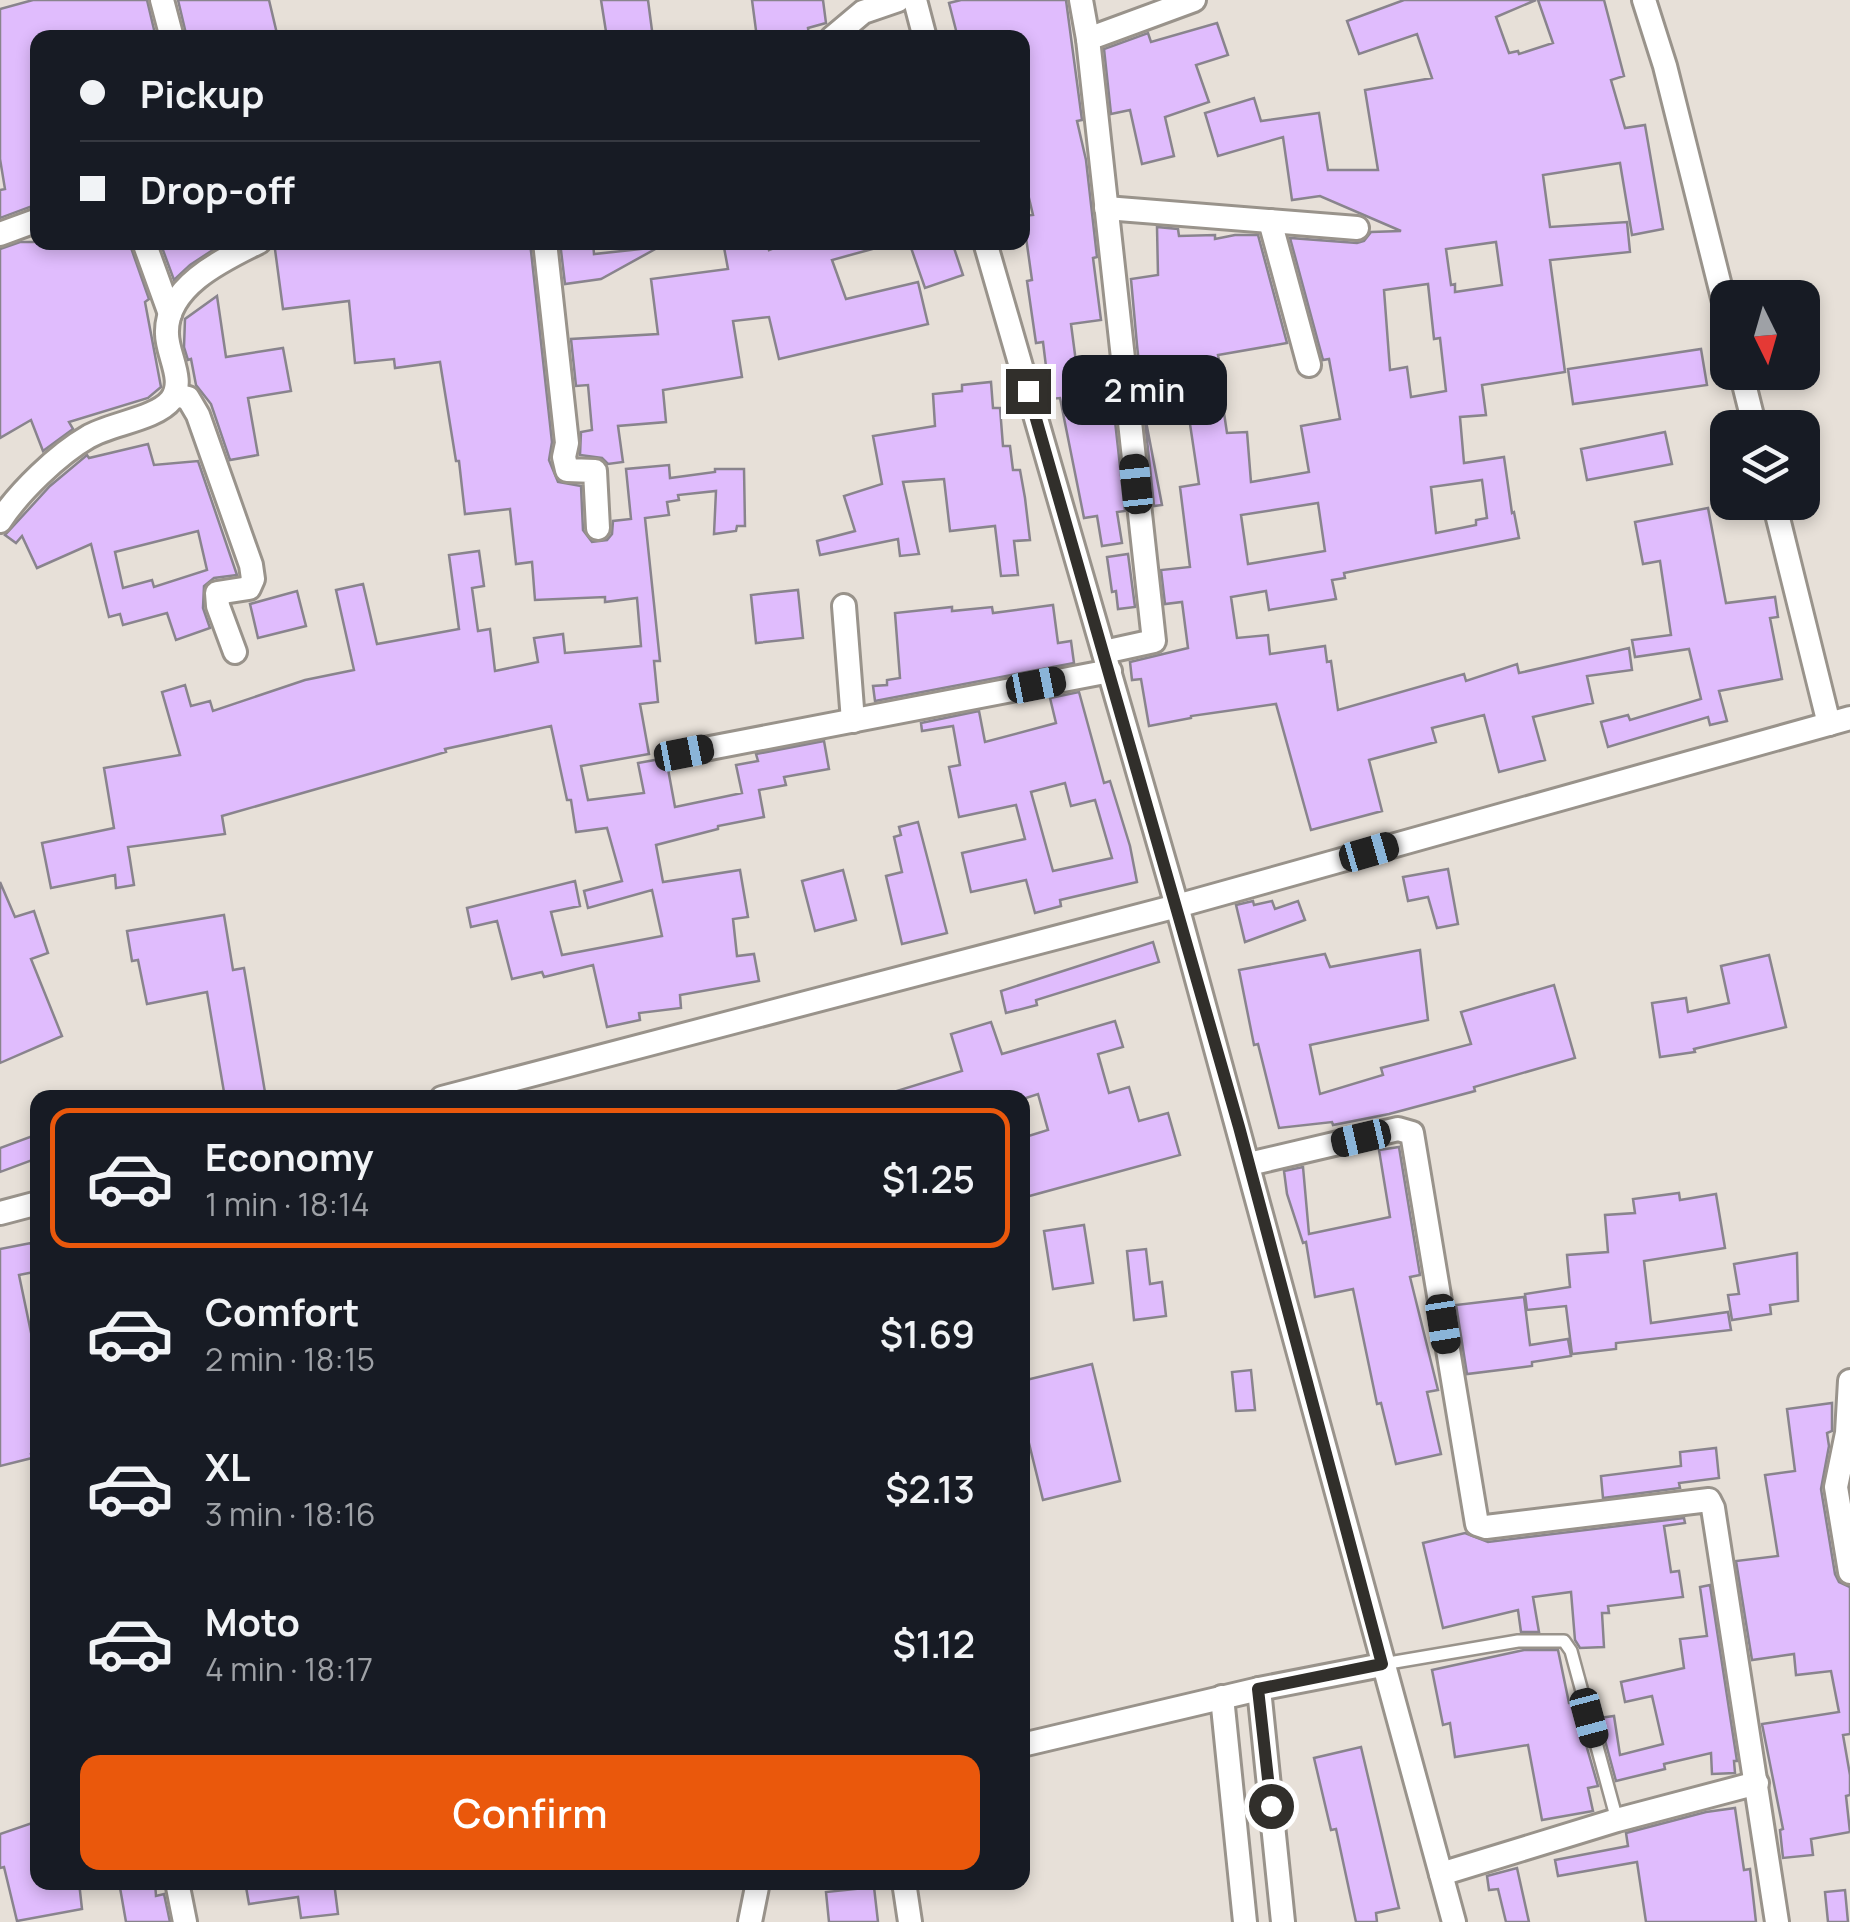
<!DOCTYPE html>
<meta charset="utf-8">
<style>
:root{--surface:#171b24;--page:#242831;--text:#f1f3f6;--muted:#9ea1a6;--line:#363941;--accent:#ea580c}
body{margin:0;font-family:Manrope,sans-serif;background:var(--page);color:var(--text);height:100vh;display:flex;flex-direction:column;font-size:38px;white-space:nowrap}
*{box-sizing:border-box;margin:0}
p{font-size:32px;color:var(--muted)}
.icon{flex:none;width:55px;height:55px;fill:none;stroke:currentColor;stroke-width:2;stroke-linecap:round;stroke-linejoin:round}
.map{position:relative;flex:1;overflow:hidden}
.sheet{position:absolute;left:30px;top:1090px;width:1000px;height:800px;display:flex;flex-direction:column;background:var(--surface);border-radius:20px;box-shadow:0 5px 15px #0003}
.sheet>*{flex:none}
.hud{position:absolute;left:30px;top:30px;width:1000px;height:220px;border-radius:20px;box-shadow:0 5px 15px #0003;display:grid;align-content:center;height:220px;padding:0 50px;background:var(--surface)}
.needle{width:65px;rotate:175deg}
.tools{position:absolute;left:1710px;top:280px;display:grid;gap:20px}
.tools a{display:grid;place-items:center;width:110px;height:110px;border-radius:20px;background:var(--surface);box-shadow:0 5px 15px #0003;font-size:50px}
.end{position:absolute;width:45px;height:45px;margin:-22px;border:12px solid #312f2b;background:#fff;box-shadow:0 0 0 5px #fff}
.from{border-radius:50%}
.bubble{position:absolute;height:70px;border-radius:20px;background:var(--surface);box-shadow:0 5px 15px #0003;font-size:32px;font-weight:600;line-height:70px;text-align:center}
.car{position:absolute;width:30px;height:60px;margin:-30px -15px;border-radius:12px;box-shadow:0 0 8px 2px #0007;background:linear-gradient(#222 24%,#8ab4d8 0 40%,#222 0 76%,#8ab4d8 0 86%,#222 0)}
.hud b{display:flex;align-items:center;gap:35px;height:95px;font-size:38px}
.hud b+b{border-top:2px solid var(--line)}
.hud i{width:25px;height:25px;background:var(--text)}
ul{padding:18px 0 0;list-style:none}
li{display:flex;align-items:center;gap:30px;height:140px;margin:0 20px 15px;padding:0 30px;border:5px solid transparent;border-radius:20px}
li div{flex:1}
li b{display:block;font-size:38px}
li em{font-style:normal;font-weight:600}
li.active{border-color:var(--accent)}
li>.icon{width:90px;height:90px;stroke-width:1.5}
.button{display:flex;gap:20px;margin-top:auto;padding:20px 50px}
.button a{flex:1;height:115px;border-radius:20px;background:var(--accent);color:#fff;font-size:40px;font-weight:600;line-height:115px;text-align:center}
.map>svg:first-child{display:block}
.building{fill:#e0bcfd;stroke:#89848d;stroke-width:2.5;fill-rule:evenodd}
.lines{fill:none;stroke-linecap:round;stroke-linejoin:round}
.service-casing{stroke:#99938b;stroke-width:16}
.minor-casing{stroke:#99938b;stroke-width:28}
.service{stroke:#fff;stroke-width:11}
.minor{stroke:#fff;stroke-width:22}
.route{stroke:#312f2b;stroke-width:12}
</style>
<div class="map">
<svg width="1850" height="1922" viewBox="0 0 1850 1922">
<rect width="100%" height="100%" fill="#e7e0d8"/>
<g class="building">
<polygon points="33,0 147,0 156,38 38,38 38,204 0,218 0,190 5,189 0,159 0,9"/>
<polygon points="178,0 269,0 278,38 187,38"/>
<polygon points="601,0 648,0 653,38 607,38"/>
<polygon points="752,0 823,0 826,23 808,28 809,36 757,38"/>
<polygon points="961,0 1066,0 1082,120 1077,121 1086,160 1097,257 1093,258 1101,320 1071,324 1077,370 1109,367 1125,511 1117,512 1122,543 1102,546 1097,516 1084,518 1060,398 1050,399 1043,342 1036,343 1027,281 1032,280 1023,216 1033,215 1022,169 1022,38 958,38 949,3"/>
<path d="M1404,0H1536L1496,17L1509,53L1518,51L1519,54L1553,43L1538,0H1604L1624,76L1611,80L1625,128L1645,125L1663,229L1632,235L1620,163L1543,175L1550,227L1627,222L1630,252L1550,260L1565,372L1482,385L1486,415L1460,417L1464,463L1504,457L1512,513L1514,512L1519,538L1344,573L1345,578L1332,580L1336,599L1269,610L1266,591L1231,597L1237,638L1268,635L1270,654L1325,646L1327,662L1331,661L1338,710L1464,674L1466,681L1517,664L1519,673L1629,648L1632,670L1587,676L1593,703L1533,717L1545,760L1499,772L1484,715L1432,728L1436,742L1369,760L1382,811L1311,830L1276,704L1191,716V718L1149,726L1141,679L1132,680L1130,662L1188,648L1182,602L1165,604L1161,570L1190,567L1180,487L1199,484L1187,404L1144,411L1162,505L1154,506L1137,345L1131,279L1158,275L1157,227L1178,229L1179,236L1215,235V239L1235,235H1258L1287,343L1218,355L1225,392L1221,393L1227,433L1247,432L1251,482L1309,472L1301,426L1340,419L1329,359L1323,360L1290,238L1357,243L1364,241L1371,232L1401,231L1320,196L1292,200L1283,137L1218,156L1205,113L1254,98L1261,121L1319,113L1328,170H1378L1365,90L1432,78L1417,34L1359,54L1347,21ZM1496,242L1502,285L1455,292V284L1451,285L1446,249ZM1428,284L1434,339L1440,338L1446,391L1411,397L1407,367L1390,370L1384,290ZM1482,480L1487,518L1476,520V525L1436,533L1431,487ZM1318,503L1325,551L1248,564L1241,515Z"/>
<polygon points="1217,23 1228,55 1196,65 1209,102 1165,117 1174,156 1142,164 1130,110 1111,114 1104,49 1148,33 1151,42"/>
<polygon points="20,242 129,242 149,299 145,302 161,387 148,398 69,422 73,429 43,451 31,420 0,438 0,249"/>
<polygon points="160,242 225,242 190,265 174,280"/>
<polygon points="274,242 530,242 552,442 549,460 558,482 581,486 583,530 592,542 607,540 612,534 613,521 631,519 626,469 669,465 670,478 715,472 715,469 744,469 745,526 737,526 736,531 714,534 716,491 678,495 679,500 667,502 669,515 645,518 660,661 654,661 658,702 640,704 649,754 581,766 588,800 644,793 638,763 666,758 675,807 742,793 736,765 758,761 756,754 824,741 829,769 784,777 786,785 759,790 764,817 718,826 718,829 656,845 663,882 740,870 748,917 733,919 737,956 754,954 759,981 680,995 681,1008 639,1013 640,1020 607,1027 593,965 544,977 542,972 512,979 497,921 471,927 467,908 575,881 580,906 551,912 562,955 662,936 652,890 588,908 584,891 622,881 607,828 576,832 571,800 567,800 551,726 445,749 446,752 222,816 225,834 128,847 134,885 116,888 115,875 51,888 42,843 114,828 104,768 180,755 162,692 185,685 191,706 210,701 213,711 305,680 354,670 336,590 363,584 377,644 459,629 449,555 479,551 484,586 472,588 478,631 490,629 495,671 538,662 534,638 563,634 565,653 641,646 637,598 605,602 605,597 535,600 532,562 516,564 510,509 465,514 459,461 456,461 440,362 395,368 394,359 355,363 349,301 283,309"/>
<polygon points="560,242 593,242 594,254 659,247 601,279 565,284"/>
<polygon points="723,242 767,242 769,250 790,242 876,242 876,248 832,260 846,299 918,282 928,324 779,359 769,317 733,321 742,377 663,390 666,422 618,426 623,462 608,464 602,458 580,455 581,432 592,430 588,385 576,386 571,339 658,334 651,279 728,269"/>
<polygon points="909,242 952,242 963,275 925,288"/>
<polygon points="217,296 226,357 283,348 291,391 248,398 258,455 230,460 211,404 196,385 191,359 188,360 184,347 185,319"/>
<polygon points="1701,349 1707,385 1573,404 1568,369"/>
<polygon points="991,382 993,408 1000,408 1003,446 1010,446 1013,470 1020,470 1025,498 1030,540 1014,541 1018,575 1001,576 995,526 950,531 944,479 903,482 919,554 900,556 898,539 820,555 817,541 855,531 844,496 882,484 873,436 935,426 933,394 962,391 962,385"/>
<polygon points="1665,432 1672,464 1587,480 1581,449"/>
<path d="M148,444L154,465L198,461L237,575L214,578L204,586L203,608L210,628L176,640L167,613L123,625L120,614L109,617L91,544L37,568L22,536L16,543L5,535L50,486L87,455L89,458ZM198,531L207,570L154,587L152,580L123,588L115,552Z"/>
<polygon points="1708,508 1726,603 1775,597 1778,617 1770,618 1782,679 1719,691 1727,721 1710,725 1708,717 1608,747 1601,722 1628,715 1630,720 1701,699 1689,649 1635,657 1632,640 1671,635 1660,561 1643,564 1635,522"/>
<polygon points="1128,554 1135,607 1118,609 1116,591 1112,592 1107,557"/>
<polygon points="798,590 803,638 756,643 751,595"/>
<polygon points="297,591 306,626 258,638 250,604"/>
<polygon points="1053,605 1058,643 1071,641 1074,663 875,701 873,686 887,685 887,680 900,678 895,613 952,607 952,611 992,607 993,613"/>
<path d="M1079,692L1104,783L1110,781L1130,846L1137,882L1060,900L1061,906L1035,913L1026,880L971,892L962,853L1025,839L1016,805L959,817L949,767L960,765L953,726L922,731L921,723L979,711L985,742L1056,723L1050,698ZM1065,783L1071,806L1095,800L1112,858L1053,871L1031,792Z"/>
<polygon points="918,822 947,933 902,944 886,876 902,872 894,837 901,835 899,827"/>
<polygon points="1448,869 1458,924 1437,928 1428,897 1408,901 1403,877"/>
<polygon points="843,870 856,920 815,931 802,881"/>
<polygon points="0,882 15,917 34,911 48,953 31,959 62,1036 0,1063"/>
<polygon points="1253,901 1254,905 1272,901 1275,909 1298,901 1305,920 1245,942 1236,905"/>
<polygon points="224,915 233,970 244,968 266,1098 225,1098 207,992 147,1004 138,960 132,961 127,931"/>
<polygon points="1153,942 1159,962 1036,1000 1037,1005 1006,1013 1001,991"/>
<polygon points="1420,950 1428,1020 1310,1045 1320,1094 1383,1075 1381,1068 1471,1044 1461,1012 1554,985 1575,1058 1474,1087 1475,1091 1389,1114 1333,1125 1332,1122 1279,1128 1258,1044 1254,1045 1239,970 1325,954 1330,967"/>
<polygon points="1769,955 1786,1027 1694,1049 1695,1052 1660,1057 1652,1003 1686,998 1688,1012 1729,1003 1721,966"/>
<polygon points="1115,1021 1123,1047 1098,1054 1109,1093 1129,1087 1139,1121 1168,1113 1180,1155 1022,1198 1022,1138 1048,1130 1038,1094 1026,1098 891,1098 890,1093 962,1071 951,1034 991,1022 1002,1054"/>
<polygon points="38,1134 38,1158 0,1172 0,1148"/>
<polygon points="1399,1147 1420,1275 1410,1277 1438,1390 1427,1392 1441,1454 1396,1464 1381,1403 1377,1404 1353,1289 1315,1297 1306,1242 1303,1243 1287,1194 1284,1171 1303,1167 1309,1234 1390,1217 1379,1150"/>
<polygon points="1679,1193 1680,1200 1716,1194 1725,1248 1644,1261 1651,1323 1728,1312 1731,1330 1616,1343 1616,1349 1572,1354 1566,1306 1527,1310 1525,1294 1570,1287 1567,1255 1608,1252 1605,1215 1635,1213 1633,1199"/>
<polygon points="1084,1225 1093,1283 1053,1289 1044,1231"/>
<polygon points="31,1243 34,1272 19,1275 38,1366 38,1452 31,1454 32,1458 0,1466 0,1249"/>
<polygon points="1146,1249 1150,1284 1162,1282 1166,1316 1134,1320 1127,1251"/>
<polygon points="1797,1253 1798,1301 1770,1305 1771,1314 1732,1320 1728,1295 1739,1294 1734,1264"/>
<polygon points="1524,1297 1530,1345 1568,1339 1571,1356 1532,1362 1532,1366 1467,1374 1456,1305"/>
<polygon points="1092,1364 1120,1481 1043,1500 1022,1415 1022,1381"/>
<polygon points="1251,1370 1255,1410 1236,1411 1232,1372"/>
<polygon points="1832,1403 1832,1431 1827,1433 1829,1446 1821,1489 1835,1574 1839,1582 1850,1587 1850,1734 1843,1735 1850,1775 1850,1795 1846,1796 1850,1832 1811,1839 1813,1855 1783,1858 1780,1830 1783,1829 1762,1724 1839,1712 1831,1671 1796,1675 1794,1654 1752,1660 1736,1561 1778,1556 1765,1475 1795,1471 1787,1409"/>
<polygon points="1716,1448 1719,1478 1679,1483 1680,1488 1603,1498 1601,1476 1681,1466 1680,1452"/>
<polygon points="1684,1518 1685,1523 1664,1526 1671,1572 1679,1571 1683,1597 1608,1606 1609,1613 1602,1613 1604,1647 1580,1648 1575,1640 1571,1592 1533,1597 1539,1632 1521,1632 1518,1610 1443,1628 1423,1543 1465,1533 1488,1542"/>
<polygon points="1710,1585 1737,1761 1734,1761 1735,1773 1712,1774 1711,1753 1664,1764 1665,1769 1616,1781 1599,1718 1614,1716 1620,1755 1663,1744 1652,1696 1625,1702 1621,1682 1684,1668 1680,1639 1707,1636 1700,1587"/>
<polygon points="1524,1650 1558,1650 1569,1703 1574,1703 1598,1786 1588,1788 1593,1811 1542,1820 1528,1745 1455,1757 1450,1723 1443,1725 1432,1670"/>
<polygon points="1361,1747 1399,1908 1376,1913 1377,1922 1356,1922 1336,1829 1331,1830 1314,1758"/>
<polygon points="1735,1808 1744,1870 1750,1869 1756,1922 1646,1922 1637,1862 1558,1876 1555,1860 1628,1846 1626,1833 1706,1812"/>
<polygon points="38,1821 38,1882 79,1882 82,1909 17,1921 4,1867 0,1868 0,1834"/>
<polygon points="1517,1868 1529,1922 1506,1922 1498,1889 1489,1890 1487,1876"/>
<polygon points="119,1882 155,1882 156,1896 164,1894 170,1922 126,1922"/>
<polygon points="279,1882 334,1882 338,1914 301,1918 298,1897 249,1904 246,1887"/>
<polygon points="874,1887 878,1922 829,1922 826,1892"/>
<polygon points="1845,1890 1848,1922 1828,1922 1825,1892"/>
</g>
<g class="lines">
<defs>
<polyline id="service" points="1383,1664 1518,1641 1564,1641 1571,1651 1617,1820"/>
<g id="minor">
<polyline points="162,0 172,38"/>
<polyline points="915,0 925,38"/>
<polyline points="1081,0 1088,39 1154,641 1104,652"/>
<polyline points="1644,0 1665,66 1728,318"/>
<polyline points="832,38 863,12 898,0"/>
<polyline points="1088,39 1194,0"/>
<polyline points="1106,208 1357,228"/>
<polyline points="1270,221 1309,365"/>
<polyline points="0,234 38,220"/>
<polyline points="144,242 170,314"/>
<polyline points="545,242 567,443 564,457 567,470 595,471 598,528"/>
<polyline points="985,242 1177,906 1454,1922"/>
<polyline points="1741,372 1755,428"/>
<polyline points="175,395 188,398 198,415 251,565 253,579 249,588 217,593 218,606 235,652"/>
<polyline points="1774,502 1829,724"/>
<path d="M0,521C18,493 58,454 88,437C109,424 156,419 171,400C186,381 167,355 167,334C165,287 222,260 259,242"/>
<polyline points="844,606 853,721"/>
<polyline points="684,753 1110,671"/>
<polyline points="442,1098 1177,906 1850,718"/>
<polyline points="1249,1164 1398,1129 1412,1133 1477,1524 1486,1527 1709,1500 1713,1508 1777,1922"/>
<polyline points="0,1213 38,1203"/>
<polyline points="1850,1381 1847,1433 1836,1487 1850,1572"/>
<polyline points="1259,1689 1283,1922"/>
<polyline points="1222,1697 1245,1922"/>
<polyline points="1022,1745 1259,1689 1382,1665"/>
<polyline points="1441,1874 1617,1820 1757,1783"/>
<polyline points="177,1882 185,1922"/>
<polyline points="904,1882 910,1922"/>
<polyline points="750,1922 758,1882"/>
</g>
</defs>
<use href="#service" class="service-casing"/>
<use href="#minor" class="minor-casing"/>
<use href="#service" class="service"/>
<use href="#minor" class="minor"/>
</g>
<g class="lines">
<polyline class="route" points="1028,391 1239,1127 1382,1664 1258,1689 1271,1806"/>
</g>
</svg>
<div class="tools">
<a><svg class="needle" viewBox="-14 -14 28 28"><path d="M0-13l5 13h-10z" fill="#e53935"/><path d="M0 13l5-13h-10z" fill="#9ea1a6"/></svg></a>
<a><svg class="icon" aria-label="layers" viewBox="0 0 24 24"><path d="M12 4l9 5-9 5-9-5zM3 14l9 5 9-5"/></svg></a>
</div>
<i class="end from" style="left:1271px;top:1806px"></i>
<i class="end" style="left:1028px;top:391px"></i>
<div class="bubble" style="left:1062px;top:355px;width:165px">2 min</div>
<i class="car" style="left:1136px;top:484px;rotate:354deg"></i>
<i class="car" style="left:1036px;top:685px;rotate:79deg"></i>
<i class="car" style="left:684px;top:753px;rotate:79deg"></i>
<i class="car" style="left:1369px;top:852px;rotate:74deg"></i>
<i class="car" style="left:1361px;top:1138px;rotate:257deg"></i>
<i class="car" style="left:1443px;top:1324px;rotate:171deg"></i>
<i class="car" style="left:1589px;top:1718px;rotate:165deg"></i>
<div class="hud">
<b><i class="from"></i>Pickup</b>
<b><i></i>Drop-off</b>
</div>
<section class="sheet">
<ul>
<li class="active"><svg class="icon" aria-label="car" viewBox="0 0 24 24"><path d="M5 17H2v-5l4-1 3-4h7l3 4 3 1v5h-3M9 17h6M6 11h13"/><circle cx="7" cy="17" r="2"/><circle cx="17" cy="17" r="2"/></svg><div><b>Economy</b><p>1 min · 18:14</p></div><em>$1.25</em></li>
<li><svg class="icon" aria-label="car" viewBox="0 0 24 24"><path d="M5 17H2v-5l4-1 3-4h7l3 4 3 1v5h-3M9 17h6M6 11h13"/><circle cx="7" cy="17" r="2"/><circle cx="17" cy="17" r="2"/></svg><div><b>Comfort</b><p>2 min · 18:15</p></div><em>$1.69</em></li>
<li><svg class="icon" aria-label="car" viewBox="0 0 24 24"><path d="M5 17H2v-5l4-1 3-4h7l3 4 3 1v5h-3M9 17h6M6 11h13"/><circle cx="7" cy="17" r="2"/><circle cx="17" cy="17" r="2"/></svg><div><b>XL</b><p>3 min · 18:16</p></div><em>$2.13</em></li>
<li><svg class="icon" aria-label="car" viewBox="0 0 24 24"><path d="M5 17H2v-5l4-1 3-4h7l3 4 3 1v5h-3M9 17h6M6 11h13"/><circle cx="7" cy="17" r="2"/><circle cx="17" cy="17" r="2"/></svg><div><b>Moto</b><p>4 min · 18:17</p></div><em>$1.12</em></li>
</ul>
<div class="button"><a>Confirm</a></div>
</section>
</div>
